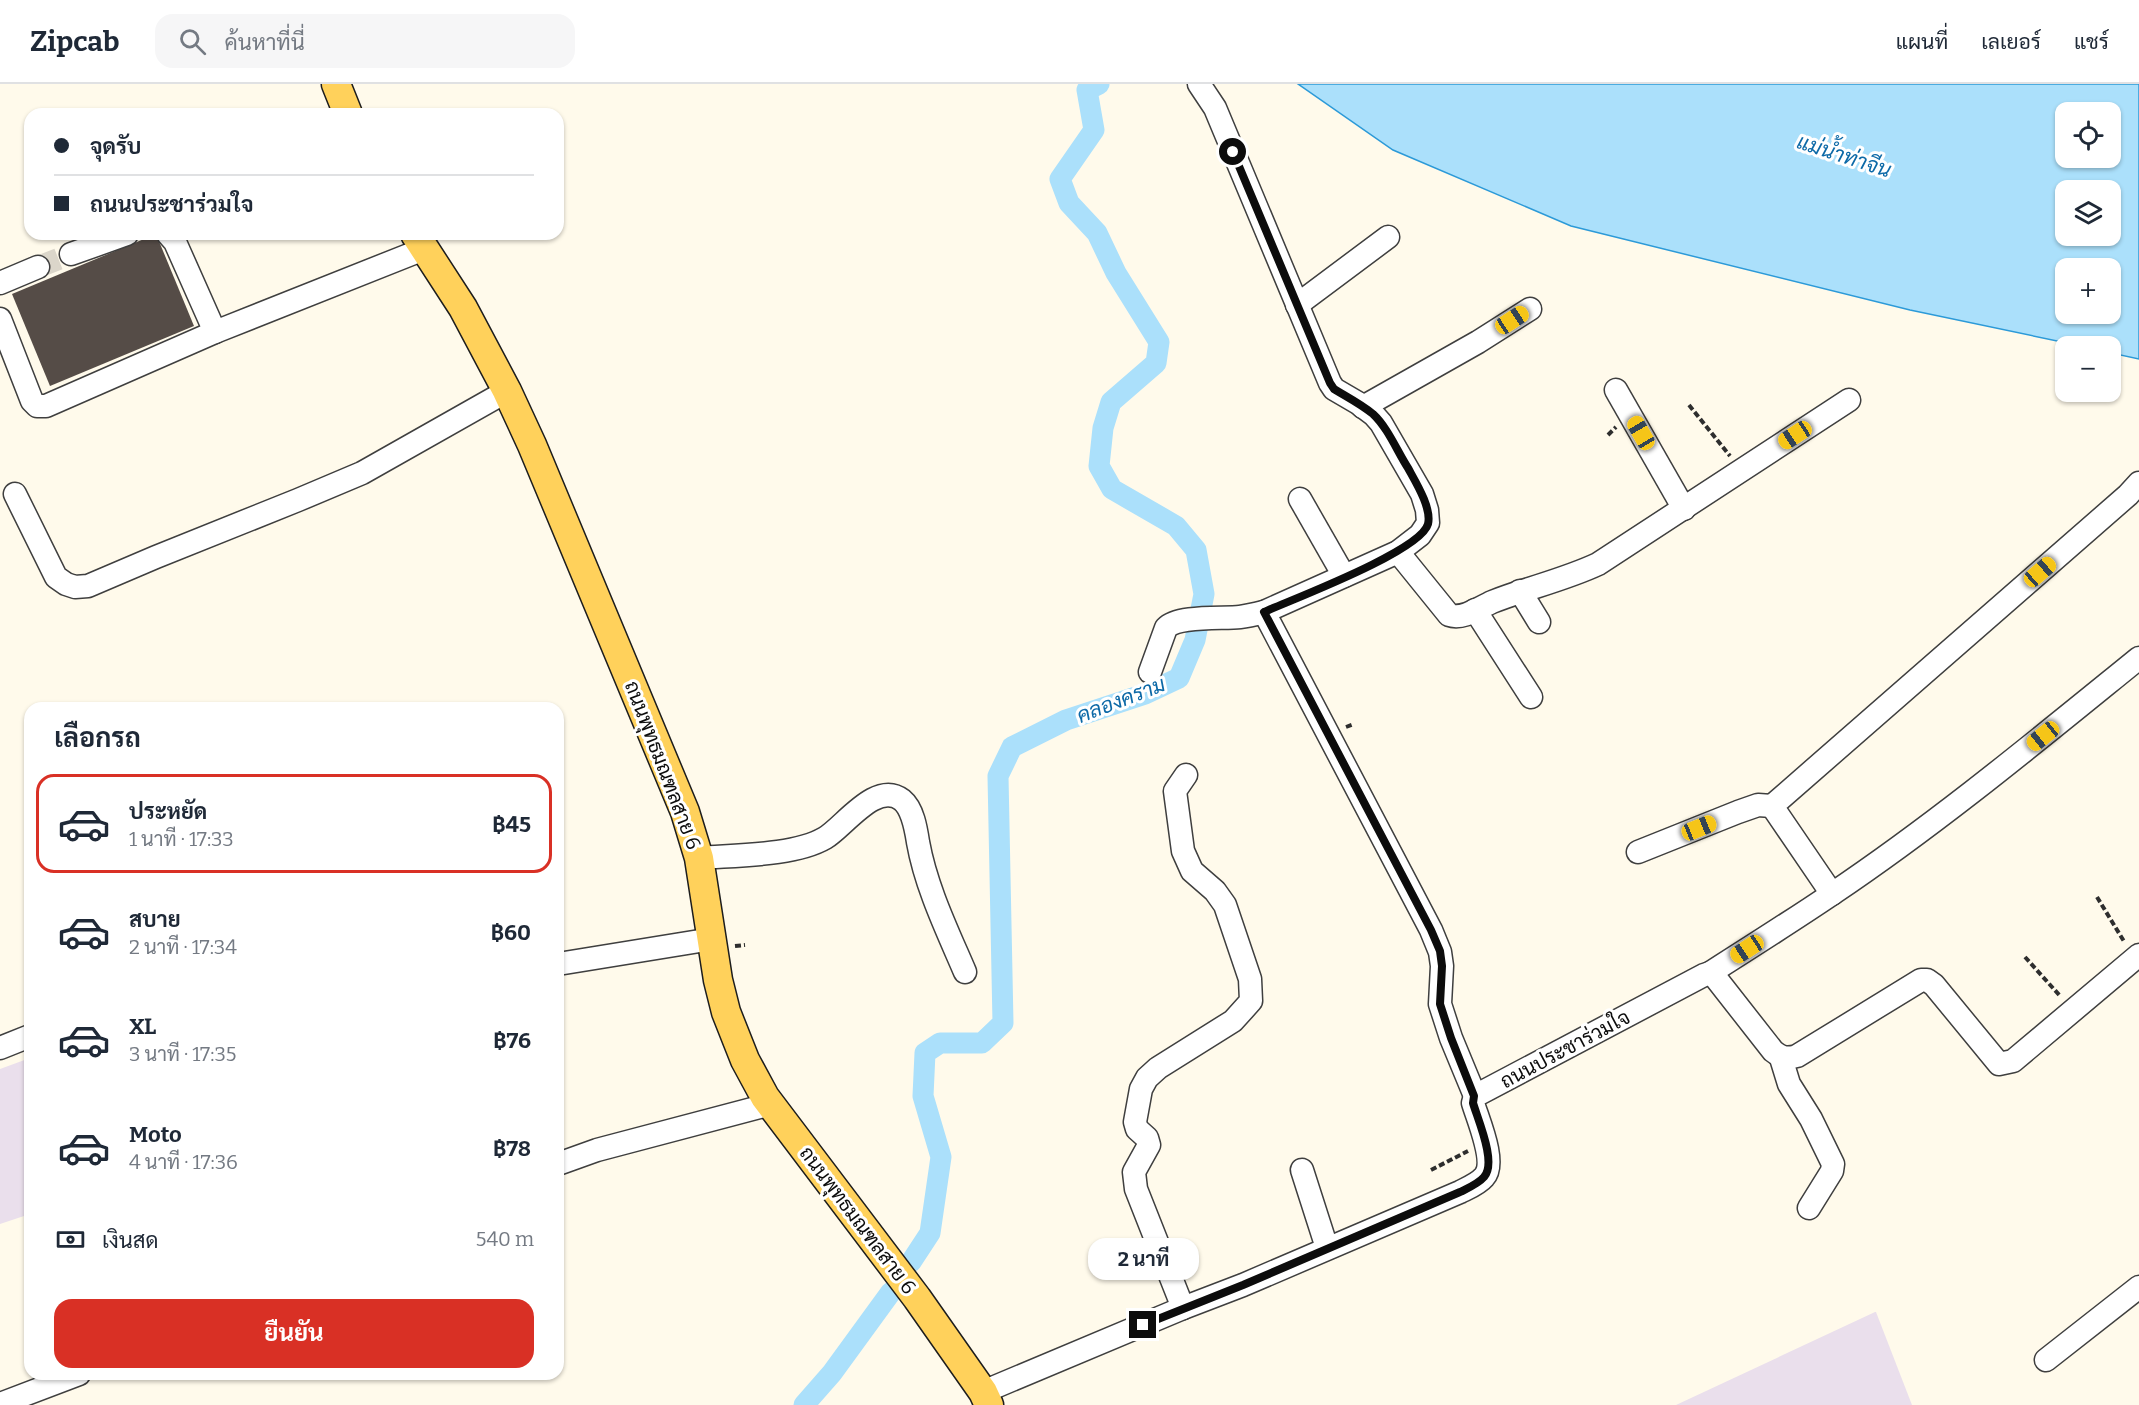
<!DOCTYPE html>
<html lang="th">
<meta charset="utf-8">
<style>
:root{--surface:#fff;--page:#f6f6f7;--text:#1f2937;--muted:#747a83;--line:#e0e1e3;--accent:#d93025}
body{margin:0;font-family:Bitter,Sarabun,serif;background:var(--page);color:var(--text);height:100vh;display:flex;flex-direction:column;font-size:22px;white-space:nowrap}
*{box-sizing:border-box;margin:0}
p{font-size:20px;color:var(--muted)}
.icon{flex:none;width:33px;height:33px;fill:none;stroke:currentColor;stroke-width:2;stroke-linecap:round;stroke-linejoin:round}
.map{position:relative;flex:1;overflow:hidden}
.side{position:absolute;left:24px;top:618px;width:540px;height:678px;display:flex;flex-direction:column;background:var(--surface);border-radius:18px;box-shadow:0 2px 4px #0004}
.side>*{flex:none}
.banner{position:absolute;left:24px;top:24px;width:540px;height:132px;border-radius:18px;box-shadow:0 2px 4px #0004;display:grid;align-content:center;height:132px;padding:0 30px;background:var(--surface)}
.fabs{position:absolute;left:2055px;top:18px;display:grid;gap:12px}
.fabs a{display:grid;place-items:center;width:66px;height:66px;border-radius:12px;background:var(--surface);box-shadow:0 2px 4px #0004;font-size:30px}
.end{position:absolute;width:27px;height:27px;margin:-14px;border:8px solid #0c0c0c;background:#fff;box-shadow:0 0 0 3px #fff}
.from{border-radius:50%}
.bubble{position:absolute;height:42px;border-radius:18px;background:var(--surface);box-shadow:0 2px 4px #0004;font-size:20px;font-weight:700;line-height:42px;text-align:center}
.car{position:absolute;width:18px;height:36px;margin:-18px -9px;border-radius:8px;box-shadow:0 0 4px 2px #0007;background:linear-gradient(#f5c518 24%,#345 0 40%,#f5c518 0 76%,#345 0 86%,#f5c518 0)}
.banner b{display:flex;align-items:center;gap:21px;height:57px;font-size:22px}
.banner b+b{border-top:2px solid var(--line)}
.banner i{width:15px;height:15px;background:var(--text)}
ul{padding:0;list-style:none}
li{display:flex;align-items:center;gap:18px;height:99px;margin:0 12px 9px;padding:0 18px;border:3px solid transparent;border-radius:18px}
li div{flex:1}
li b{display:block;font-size:22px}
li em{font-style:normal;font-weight:700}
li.active{border-color:var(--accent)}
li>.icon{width:54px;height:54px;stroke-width:1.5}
h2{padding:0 30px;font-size:27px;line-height:72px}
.pay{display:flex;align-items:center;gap:15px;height:66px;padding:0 30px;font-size:22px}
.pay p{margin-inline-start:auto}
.primary-button{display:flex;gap:12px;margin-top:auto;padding:12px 30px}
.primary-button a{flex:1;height:69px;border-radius:18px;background:var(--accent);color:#fff;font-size:24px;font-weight:700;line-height:69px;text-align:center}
header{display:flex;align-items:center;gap:36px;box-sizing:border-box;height:84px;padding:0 30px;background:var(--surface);border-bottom:2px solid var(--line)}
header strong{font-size:28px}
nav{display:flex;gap:33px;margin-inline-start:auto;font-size:21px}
.search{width:420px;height:54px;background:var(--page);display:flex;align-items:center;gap:15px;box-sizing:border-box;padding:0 21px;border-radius:18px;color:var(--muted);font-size:22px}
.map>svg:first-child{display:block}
.industrial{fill:#eadfec}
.water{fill:#abe0fb;stroke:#2c9ad8;stroke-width:1.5;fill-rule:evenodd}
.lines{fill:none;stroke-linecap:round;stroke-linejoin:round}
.canal{stroke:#abe0fb;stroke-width:21}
.building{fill:#554c47}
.minor-tunnel{stroke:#dbd6ca;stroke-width:22;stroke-dasharray:22 11;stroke-linecap:butt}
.minor-casing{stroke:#3f3f3f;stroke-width:25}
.major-casing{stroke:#1d1d1d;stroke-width:31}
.path{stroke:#2e2e2e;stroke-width:4;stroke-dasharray:6 3;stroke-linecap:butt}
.minor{stroke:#fff;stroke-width:22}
.major{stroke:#ffd15b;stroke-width:28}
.route{stroke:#0c0c0c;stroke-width:8}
.labels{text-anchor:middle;stroke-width:6;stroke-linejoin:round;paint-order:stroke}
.street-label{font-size:20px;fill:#0c0c0c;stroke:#fff}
.water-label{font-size:21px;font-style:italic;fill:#0c69a7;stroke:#fff}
</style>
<header>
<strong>Zipcab</strong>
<div class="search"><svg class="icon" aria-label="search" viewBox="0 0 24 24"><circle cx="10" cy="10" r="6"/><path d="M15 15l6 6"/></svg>ค้นหาที่นี่</div>
<nav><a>แผนที่</a><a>เลเยอร์</a><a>แชร์</a></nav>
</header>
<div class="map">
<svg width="2139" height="1321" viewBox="0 0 2139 1321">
<rect width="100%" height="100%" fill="#fffaeb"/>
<g class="industrial">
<polygon points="30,974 30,1130 0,1140 0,985"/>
<polygon points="1876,1228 1912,1321 1676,1321 1875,1228"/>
</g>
<path class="water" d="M1298,0H2139V275L2111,269L2110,262H2081L1910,226L1571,142L1393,66ZM2066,28H2110V74H2066ZM2066,106H2110V152H2066ZM2066,184H2110V230H2066Z"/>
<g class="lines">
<g class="canal">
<polyline points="911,1178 930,1149 941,1073 923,1012 925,969 940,959 982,959 1003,939 998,692 1012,663 1066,636 1145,610 1179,594 1195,556 1204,510 1196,466 1176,442 1112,405 1099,382 1103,344 1111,318 1156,279 1159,258 1116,189 1097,149 1069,119 1060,95 1094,46 1087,6 1099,0"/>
<polyline points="804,1321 832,1289 891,1208"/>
</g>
</g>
<polygon class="building" points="156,150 194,242 50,302 12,210"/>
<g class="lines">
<polyline class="minor-tunnel" points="38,183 71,170"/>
<defs>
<g id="minor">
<polyline points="168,150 175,158 215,248"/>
<polyline points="71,170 127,150"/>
<polyline points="0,199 38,183"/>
<polyline points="1297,221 1388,153"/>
<polyline points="0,235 32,317 37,322 46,322 215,248 424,165"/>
<polyline points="1616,306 1684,425"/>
<polyline points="1363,323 1478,258 1530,225"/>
<polyline points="15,410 56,493 66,500 75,503 88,502 156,473 298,416 362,389 507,307"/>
<polyline points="1300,415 1344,492"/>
<path d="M1398,468L1449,531C1463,536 1479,524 1492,518C1527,504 1564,496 1598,480L1849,316"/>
<polyline points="1520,507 1539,538"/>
<polyline points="1475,526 1531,613"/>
<polyline points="1264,528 1431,846 1440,868 1442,882 1440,920 1451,954 1475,1012"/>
<path d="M1150,588L1166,544C1178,531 1223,535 1240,533C1248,532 1256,530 1264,528L1398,468L1420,451L1428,439L1427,426L1422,410L1381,339L1374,331L1358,319L1334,305L1330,299L1215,24L1199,0"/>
<polyline points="1638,768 1738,728 1758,721 1772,722"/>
<path d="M699,774C736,771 794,772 825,754C844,743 876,696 902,716C913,725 916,745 918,758C926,803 947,846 965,888"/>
<polyline points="1832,810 1772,722 2128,411 2139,399"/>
<polyline points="558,880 712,855"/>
<path d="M1710,889C1751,863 1792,837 1832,810C1939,738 2039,655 2139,574"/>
<polyline points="0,964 30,952"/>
<polyline points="1781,974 1789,1000 1811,1035 1833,1080 1832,1087 1809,1124"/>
<polyline points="558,1080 597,1066 771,1020"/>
<polyline points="1302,1086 1327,1164"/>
<polyline points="1183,1224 1136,1105 1134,1088 1149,1061 1147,1054 1137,1045 1135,1038 1141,1005 1147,994 1158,984 1233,937 1251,917 1250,895 1225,821 1215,807 1192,787 1183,767 1175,707 1186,691"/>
<polyline points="2046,1276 2139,1203"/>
<path d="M983,1308L1183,1224L1243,1201L1460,1108C1468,1104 1478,1100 1484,1093C1497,1079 1478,1036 1473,1019L1475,1012L1704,891L1710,889L1715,893L1773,967C1782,974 1786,975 1797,972L1921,896H1927L1934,901L1999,980L2013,977L2139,871"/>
<polyline points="0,1320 79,1290"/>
</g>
<g id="major">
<polyline points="336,0 348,30"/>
<polyline points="415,150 463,224 507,307 532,361 685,728 699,774 718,896 726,928 745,976 765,1013 917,1214 983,1308 989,1321"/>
</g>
</defs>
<use href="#minor" class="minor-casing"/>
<use href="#major" class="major-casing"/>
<g class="path">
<polyline points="1689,321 1730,372"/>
<polyline points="1608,351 1616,343"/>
<polyline points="1346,643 1354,640"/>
<polyline points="2097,813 2125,859"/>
<polyline points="735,862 745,861"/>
<polyline points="2025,873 2061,913"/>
<polyline points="1431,1086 1468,1067"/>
</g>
<use href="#minor" class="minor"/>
<use href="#major" class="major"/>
</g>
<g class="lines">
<path class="route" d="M1143,1241L1243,1201L1460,1108C1468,1104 1478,1100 1484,1093C1497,1079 1478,1036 1473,1019L1474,1012L1451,954L1440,920L1442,882L1440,867L1431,846L1264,528C1293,515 1421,467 1428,440C1432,424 1415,397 1408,384C1397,367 1388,344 1373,330C1361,320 1347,313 1334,305L1330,299L1233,68"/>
</g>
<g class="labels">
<g class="street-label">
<text transform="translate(663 681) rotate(69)" y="7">ถนนพุทธมณฑลสาย 6</text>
<text transform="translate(1565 965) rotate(-28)" y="7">ถนนประชาร่วมใจ</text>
<text transform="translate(858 1136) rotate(53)" y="7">ถนนพุทธมณฑลสาย 6</text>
</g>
<g class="water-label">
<text transform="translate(1844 72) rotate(18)" y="7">แม่น้ำท่าจีน</text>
<text transform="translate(1121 616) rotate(-21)" y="7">คลองคราม</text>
</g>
</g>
</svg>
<div class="fabs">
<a><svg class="icon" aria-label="locate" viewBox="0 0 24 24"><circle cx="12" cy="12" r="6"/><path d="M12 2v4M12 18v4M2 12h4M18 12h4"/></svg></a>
<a><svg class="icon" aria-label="layers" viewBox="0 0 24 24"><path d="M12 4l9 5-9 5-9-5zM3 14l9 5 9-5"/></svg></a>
<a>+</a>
<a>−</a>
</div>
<i class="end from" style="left:1233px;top:68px"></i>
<i class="end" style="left:1143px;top:1241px"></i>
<div class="bubble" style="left:1088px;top:1154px;width:111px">2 นาที</div>
<i class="car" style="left:1512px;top:236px;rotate:57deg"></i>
<i class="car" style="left:1641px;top:349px;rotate:330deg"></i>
<i class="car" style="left:1795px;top:351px;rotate:237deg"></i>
<i class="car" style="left:2040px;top:488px;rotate:49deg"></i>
<i class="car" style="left:2043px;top:652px;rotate:231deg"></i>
<i class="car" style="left:1699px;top:744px;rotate:68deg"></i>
<i class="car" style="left:1747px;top:865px;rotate:237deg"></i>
<div class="banner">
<b><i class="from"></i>จุดรับ</b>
<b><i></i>ถนนประชาร่วมใจ</b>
</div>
<section class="side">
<h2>เลือกรถ</h2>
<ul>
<li class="active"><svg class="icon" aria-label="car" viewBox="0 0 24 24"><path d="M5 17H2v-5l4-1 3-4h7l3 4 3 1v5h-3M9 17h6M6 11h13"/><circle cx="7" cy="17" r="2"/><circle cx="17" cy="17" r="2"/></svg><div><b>ประหยัด</b><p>1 นาที · 17:33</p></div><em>฿45</em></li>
<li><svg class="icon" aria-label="car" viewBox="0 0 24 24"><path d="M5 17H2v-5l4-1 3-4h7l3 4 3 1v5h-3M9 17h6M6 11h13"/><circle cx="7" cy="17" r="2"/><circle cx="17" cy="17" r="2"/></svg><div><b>สบาย</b><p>2 นาที · 17:34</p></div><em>฿60</em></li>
<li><svg class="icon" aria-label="car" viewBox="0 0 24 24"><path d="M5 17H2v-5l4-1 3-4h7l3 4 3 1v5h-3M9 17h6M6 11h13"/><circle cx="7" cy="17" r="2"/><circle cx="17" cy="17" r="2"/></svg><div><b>XL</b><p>3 นาที · 17:35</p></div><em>฿76</em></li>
<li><svg class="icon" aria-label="car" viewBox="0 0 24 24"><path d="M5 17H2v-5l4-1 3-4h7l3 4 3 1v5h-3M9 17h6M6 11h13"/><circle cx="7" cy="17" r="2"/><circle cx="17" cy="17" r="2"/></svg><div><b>Moto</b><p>4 นาที · 17:36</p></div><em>฿78</em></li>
</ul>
<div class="pay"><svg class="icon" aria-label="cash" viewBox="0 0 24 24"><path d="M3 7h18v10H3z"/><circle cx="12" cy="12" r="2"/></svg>เงินสด<p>540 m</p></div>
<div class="primary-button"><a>ยืนยัน</a></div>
</section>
</div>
